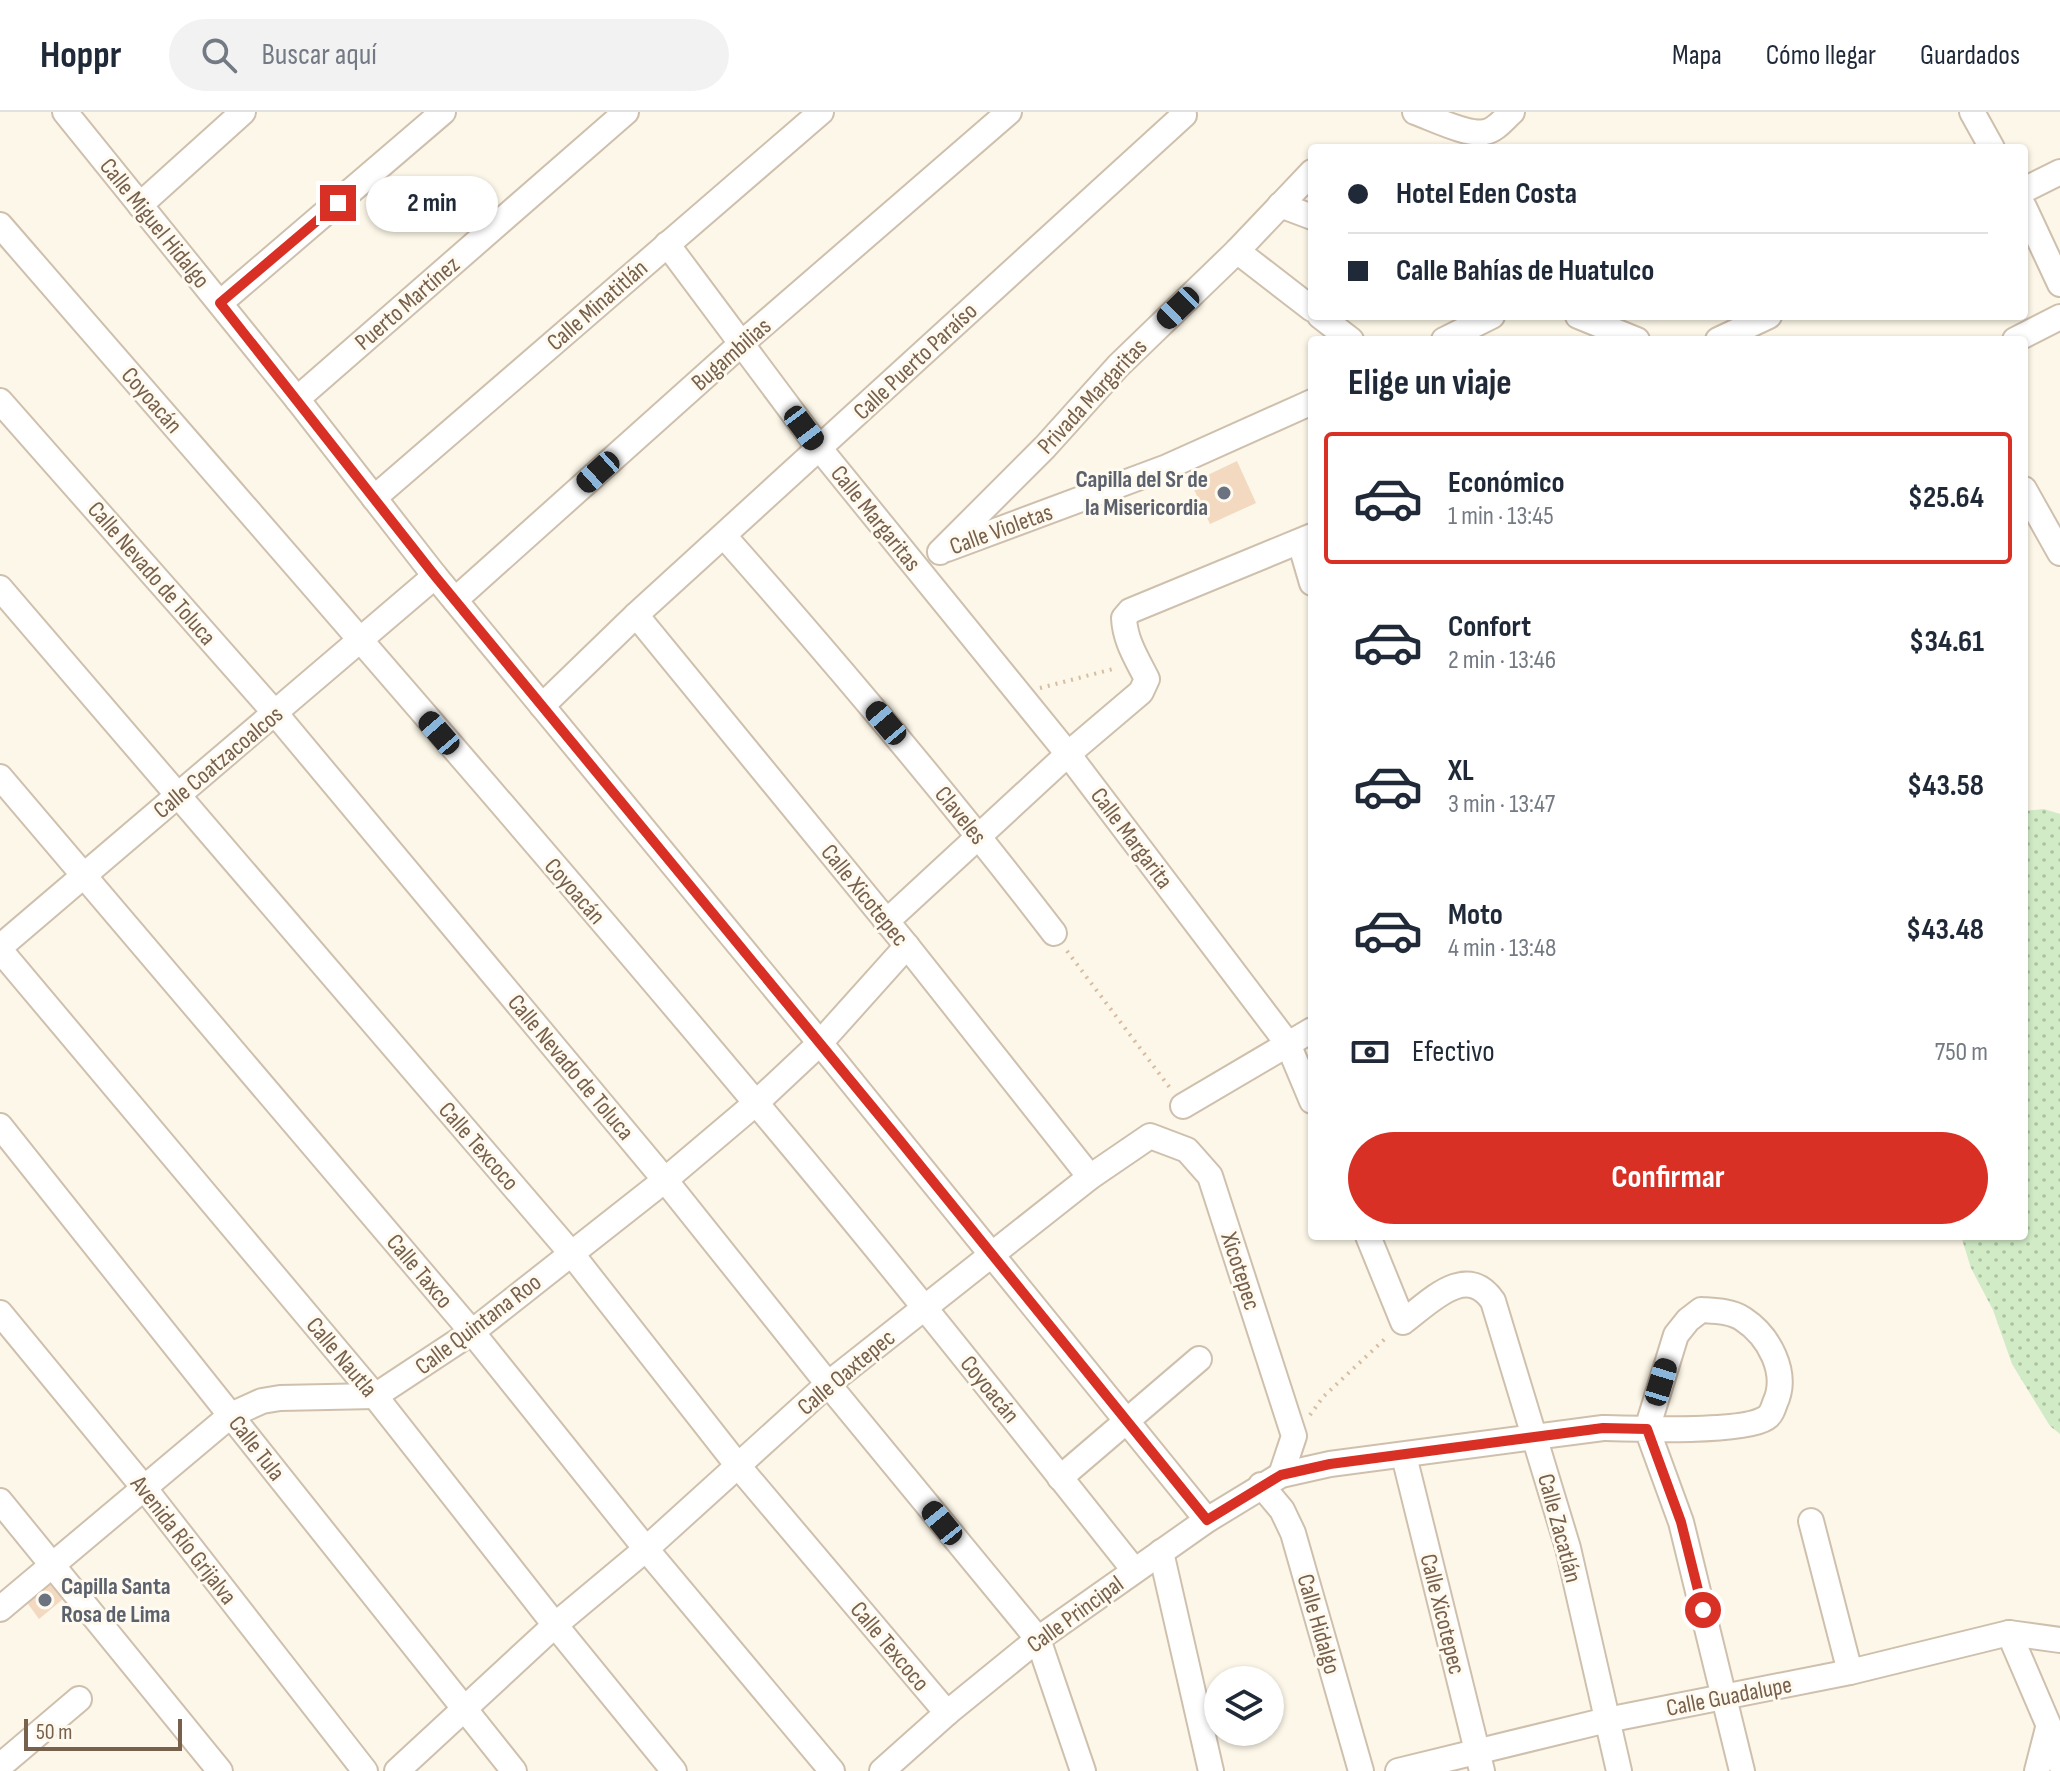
<!DOCTYPE html>
<html lang="es">
<meta charset="utf-8">
<style>
:root{--surface:#fff;--page:#f2f2f3;--text:#1f2937;--muted:#747a83;--line:#e0e1e3;--accent:#d93025}
body{margin:0;font-family:"Sofia Sans Condensed",sans-serif;background:var(--page);color:var(--text);height:100vh;display:flex;flex-direction:column;font-size:30px;white-space:nowrap}
*{box-sizing:border-box;margin:0}
p{font-size:26px;color:var(--muted)}
.icon{flex:none;width:44px;height:44px;fill:none;stroke:currentColor;stroke-width:2;stroke-linecap:round;stroke-linejoin:round}
.map{position:relative;flex:1;overflow:hidden}
.sheet{position:absolute;left:1308px;top:224px;width:720px;height:904px;display:flex;flex-direction:column;background:var(--surface);border-radius:8px;box-shadow:0 2px 6px #0004}
.sheet>*{flex:none}
.guide{position:absolute;left:1308px;top:32px;width:720px;height:176px;border-radius:8px;box-shadow:0 2px 6px #0004;display:grid;align-content:center;height:176px;padding:0 40px;background:var(--surface)}
.tools{position:absolute;left:1204px;top:1554px;display:grid;gap:16px}
.tools a{display:grid;place-items:center;width:80px;height:80px;border-radius:50%;background:var(--surface);box-shadow:0 2px 6px #0004;font-size:40px}
.scale{position:absolute;left:24px;bottom:20px;width:158px;box-sizing:border-box;padding-left:8px;border:4px solid #77604c;border-top:0;font-size:22px;line-height:28px;white-space:nowrap;color:#77604c;-webkit-text-stroke:6px #fffaef;paint-order:stroke}
.end{position:absolute;width:36px;height:36px;margin:-18px;border:10px solid #d93025;background:#fff;box-shadow:0 0 0 4px #fff}
.from{border-radius:50%}
.bubble{position:absolute;height:56px;border-radius:28px;background:var(--surface);box-shadow:0 2px 6px #0004;font-size:26px;font-weight:700;line-height:56px;text-align:center}
.car{position:absolute;width:24px;height:48px;margin:-24px -12px;border-radius:10px;box-shadow:0 0 6px 2px #0007;background:linear-gradient(#222 24%,#8ab4d8 0 40%,#222 0 76%,#8ab4d8 0 86%,#222 0)}
.guide b{display:flex;align-items:center;gap:28px;height:76px;font-size:30px}
.guide b+b{border-top:2px solid var(--line)}
.guide i{width:20px;height:20px;background:var(--text)}
ul{padding:0;list-style:none}
li{display:flex;align-items:center;gap:24px;height:132px;margin:0 16px 12px;padding:0 24px;border:4px solid transparent;border-radius:8px}
li div{flex:1}
li b{display:block;font-size:30px}
li em{font-style:normal;font-weight:700}
li.selected{border-color:var(--accent)}
li>.icon{width:72px;height:72px;stroke-width:1.5}
h2{padding:0 40px;font-size:36px;line-height:96px}
.pay{display:flex;align-items:center;gap:20px;height:88px;padding:0 40px;font-size:30px}
.pay p{margin-inline-start:auto}
.button{display:flex;gap:16px;margin-top:auto;padding:16px 40px}
.button a{flex:1;height:92px;border-radius:48px;background:var(--accent);color:#fff;font-size:32px;font-weight:700;line-height:92px;text-align:center}
header{display:flex;align-items:center;gap:48px;box-sizing:border-box;height:112px;padding:0 40px;background:var(--surface);border-bottom:2px solid var(--line)}
header strong{font-size:38px}
nav{display:flex;gap:44px;margin-inline-start:auto;font-size:28px}
.search{width:560px;height:72px;background:var(--page);display:flex;align-items:center;gap:20px;box-sizing:border-box;padding:0 28px;border-radius:44px;color:var(--muted);font-size:30px}
.map>svg:first-child{display:block}
.park{fill:url(#park-dots)}
.building{fill:#f2d9c0}
.lines{fill:none;stroke-linecap:round;stroke-linejoin:round}
.minor-casing{stroke:#cfc0ae;stroke-width:28}
.path{stroke:#d7bda2;stroke-width:4;stroke-dasharray:2 6;stroke-linecap:butt}
.minor{stroke:#fff;stroke-width:24}
.route{stroke:#d93025;stroke-width:10}
.worship-dot{fill:#6b7280;stroke:#fffaef;stroke-width:3}
.labels{text-anchor:middle;stroke-width:6;stroke-linejoin:round;paint-order:stroke}
.street-label{font-size:24px;fill:#77604c;stroke:#fffaef}
.worship-label{font-size:24px;font-weight:bold;fill:#5b616d;stroke:#fffaef;text-anchor:end}
</style>
<header>
<strong>Hoppr</strong>
<div class="search"><svg class="icon" aria-label="search" viewBox="0 0 24 24"><circle cx="10" cy="10" r="6"/><path d="M15 15l6 6"/></svg>Buscar aquí</div>
<nav><a>Mapa</a><a>Cómo llegar</a><a>Guardados</a></nav>
</header>
<div class="map">
<svg width="2060" height="1659" viewBox="0 0 2060 1659">
<defs>
<pattern id="park-dots" width="8" height="8" patternUnits="userSpaceOnUse" patternTransform="scale(2)"><rect width="8" height="8" fill="#d1ebc6"/><path d="M2 2h.1M6 6h.1" fill="none" stroke="#aec2a3" stroke-width="1.8" stroke-linecap="round"/></pattern>
</defs>
<rect width="100%" height="100%" fill="#fcf7e8"/>
<polygon class="park" points="2044,697 2060,702 2060,1322 2050,1314 2012,1252 1993,1198 1971,1156 1961,1124 2024,1124 2024,699"/>
<g class="building">
<polygon points="1237,349 1256,391 1210,412 1191,371"/>
<polygon points="50,1471 63,1487 39,1507 26,1489"/>
</g>
<g class="lines">
<defs>
<g id="minor">
<polyline points="65,0 297,287 435,464 820,931 1207,1408"/>
<path d="M1415,0C1432,6 1468,24 1485,20C1496,18 1504,7 1512,0"/>
<polyline points="1972,0 1992,36"/>
<polyline points="2024,78 2060,60"/>
<polyline points="140,93 243,0"/>
<polyline points="1280,93 1312,105"/>
<polyline points="2024,95 2060,172"/>
<path d="M0,113C253,405 508,695 756,991C885,1144 1010,1302 1134,1458"/>
<polyline points="667,132 820,337 1068,642 1288,932 1312,989"/>
<polyline points="1237,139 1312,197"/>
<polyline points="220,191 443,0"/>
<polyline points="1320,204 1351,228"/>
<polyline points="1578,204 1637,228"/>
<polyline points="1444,228 1492,204"/>
<polyline points="1718,228 1769,204"/>
<polyline points="2015,228 2060,205"/>
<polyline points="297,287 626,0"/>
<polyline points="0,289 275,601 665,1068 828,1272 1038,1527 1083,1659"/>
<polyline points="2024,377 2060,441"/>
<polyline points="374,386 821,0"/>
<path d="M724,424C838,553 949,684 1054,821"/>
<polyline points="1300,430 1312,471"/>
<polyline points="947,437 1167,355 1312,290"/>
<polyline points="940,440 1045,335 1118,254 1237,139 1312,60"/>
<polyline points="0,476 571,1141 739,1355 947,1601"/>
<polyline points="455,488 741,232 1009,0"/>
<polyline points="636,503 907,834 1090,1065"/>
<polyline points="542,594 636,503 1184,3"/>
<polyline points="0,665 472,1220 646,1437 832,1659"/>
<path d="M886,810L1068,642L1141,580L1147,567C1137,547 1125,529 1124,506L1130,499L1312,424"/>
<polyline points="0,835 435,464"/>
<polyline points="0,838 375,1284 555,1513 674,1659"/>
<polyline points="1183,994 1312,918"/>
<polyline points="0,1014 514,1659"/>
<path d="M1368,1124L1403,1210C1430,1190 1466,1150 1493,1189L1568,1436L1619,1659"/>
<polyline points="0,1201 145,1377 365,1659"/>
<polyline points="1404,1344 1482,1659"/>
<polyline points="1060,1366 1199,1247"/>
<polyline points="1261,1373 1282,1398 1293,1421 1361,1659"/>
<polyline points="0,1389 220,1659"/>
<polyline points="1811,1409 1850,1560"/>
<polyline points="1161,1440 1211,1659"/>
<polyline points="0,1497 231,1303 262,1289 280,1286 375,1284 472,1220 665,1068 756,991 820,931 907,834"/>
<polyline points="2009,1521 2049,1614 2060,1651"/>
<polyline points="0,1654 79,1587"/>
<polyline points="397,1659 555,1513 646,1437 828,1272 1090,1065 1150,1024 1187,1038 1210,1064 1294,1324 1281,1363"/>
<path d="M882,1659L947,1601L1038,1527L1207,1408L1281,1363L1330,1352L1603,1316C1634,1317 1743,1321 1766,1306C1771,1303 1773,1297 1775,1291C1789,1261 1769,1224 1743,1207C1731,1199 1715,1199 1701,1198L1688,1208L1676,1223L1647,1317L1681,1410L1742,1659"/>
<polyline points="1398,1659 1607,1608 1850,1560 2009,1521 2060,1528"/>
<polyline points="2037,1659 2048,1616"/>
</g>
</defs>
<use href="#minor" class="minor-casing"/>
<g class="path">
<polyline points="1040,576 1117,556"/>
<polyline points="1067,839 1170,976"/>
<polyline points="1310,1303 1323,1285 1388,1224"/>
</g>
<use href="#minor" class="minor"/>
</g>
<g class="lines">
<polyline class="route" points="338,91 220,191 435,464 897,1025 1207,1408 1281,1363 1330,1352 1603,1316 1647,1317 1681,1410 1703,1498"/>
</g>
<g class="worship-dot">
<circle cx="1224" cy="381" r="8"/>
<circle cx="45" cy="1488" r="8"/>
</g>
<g class="labels">
<g class="street-label">
<text transform="translate(155 111) rotate(51)" y="8">Calle Miguel Hidalgo</text>
<text transform="translate(407 191) rotate(-41)" y="8">Puerto Martínez</text>
<text transform="translate(597 193) rotate(-41)" y="8">Calle Minatitlán</text>
<text transform="translate(731 242) rotate(-41)" y="8">Bugambilias</text>
<text transform="translate(915 249) rotate(-43)" y="8">Calle Puerto Paraíso</text>
<text transform="translate(1092 284) rotate(-47)" y="8">Privada Margaritas</text>
<text transform="translate(152 288) rotate(49)" y="8">Coyoacán</text>
<text transform="translate(876 406) rotate(51)" y="8">Calle Margaritas</text>
<text transform="translate(1001 417) rotate(-20)" y="8">Calle Violetas</text>
<text transform="translate(152 461) rotate(49)" y="8">Calle Nevado de Toluca</text>
<text transform="translate(218 650) rotate(-40)" y="8">Calle Coatzacoalcos</text>
<text transform="translate(961 703) rotate(51)" y="8">Claveles</text>
<text transform="translate(1132 726) rotate(53)" y="8">Calle Margarita</text>
<text transform="translate(575 779) rotate(49)" y="8">Coyoacán</text>
<text transform="translate(865 783) rotate(51)" y="8">Calle Xicotepec</text>
<text transform="translate(571 955) rotate(50)" y="8">Calle Nevado de Toluca</text>
<text transform="translate(479 1034) rotate(49)" y="8">Calle Texcoco</text>
<text transform="translate(420 1159) rotate(50)" y="8">Calle Taxco</text>
<text transform="translate(1241 1159) rotate(72)" y="8">Xicotepec</text>
<text transform="translate(478 1212) rotate(-37)" y="8">Calle Quintana Roo</text>
<text transform="translate(342 1245) rotate(50)" y="8">Calle Nautla</text>
<text transform="translate(846 1260) rotate(-40)" y="8">Calle Oaxtepec</text>
<text transform="translate(990 1277) rotate(51)" y="8">Coyoacán</text>
<text transform="translate(257 1336) rotate(52)" y="8">Calle Tula</text>
<text transform="translate(1560 1416) rotate(75)" y="8">Calle Zacatlán</text>
<text transform="translate(184 1428) rotate(52)" y="8">Avenida Río Grijalva</text>
<text transform="translate(1075 1502) rotate(-36)" y="8">Calle Principal</text>
<text transform="translate(1443 1502) rotate(76)" y="8">Calle Xicotepec</text>
<text transform="translate(1319 1512) rotate(74)" y="8">Calle Hidalgo</text>
<text transform="translate(890 1534) rotate(50)" y="8">Calle Texcoco</text>
<text transform="translate(1729 1584) rotate(-11)" y="8">Calle Guadalupe</text>
</g>
<g class="worship-label">
<text x="1208" y="375">Capilla del Sr de<tspan x="1208" dy="28">la Misericordia</tspan></text>
<text x="61" y="1482" text-anchor="start">Capilla Santa<tspan x="61" dy="28">Rosa de Lima</tspan></text>
</g>
</g>
</svg>
<div class="tools">
<a><svg class="icon" aria-label="layers" viewBox="0 0 24 24"><path d="M12 4l9 5-9 5-9-5zM3 14l9 5 9-5"/></svg></a>
</div>
<div class="scale">50 m</div>
<i class="end from" style="left:1703px;top:1498px"></i>
<i class="end" style="left:338px;top:91px"></i>
<div class="bubble" style="left:366px;top:64px;width:132px">2 min</div>
<i class="car" style="left:1178px;top:196px;rotate:226deg"></i>
<i class="car" style="left:804px;top:316px;rotate:143deg"></i>
<i class="car" style="left:598px;top:360px;rotate:228deg"></i>
<i class="car" style="left:886px;top:611px;rotate:320deg"></i>
<i class="car" style="left:439px;top:621px;rotate:319deg"></i>
<i class="car" style="left:1661px;top:1270px;rotate:17deg"></i>
<i class="car" style="left:942px;top:1411px;rotate:321deg"></i>
<div class="guide">
<b><i class="from"></i>Hotel Eden Costa</b>
<b><i></i>Calle Bahías de Huatulco</b>
</div>
<section class="sheet">
<h2>Elige un viaje</h2>
<ul>
<li class="selected"><svg class="icon" aria-label="car" viewBox="0 0 24 24"><path d="M5 17H2v-5l4-1 3-4h7l3 4 3 1v5h-3M9 17h6M6 11h13"/><circle cx="7" cy="17" r="2"/><circle cx="17" cy="17" r="2"/></svg><div><b>Económico</b><p>1 min · 13:45</p></div><em>$25.64</em></li>
<li><svg class="icon" aria-label="car" viewBox="0 0 24 24"><path d="M5 17H2v-5l4-1 3-4h7l3 4 3 1v5h-3M9 17h6M6 11h13"/><circle cx="7" cy="17" r="2"/><circle cx="17" cy="17" r="2"/></svg><div><b>Confort</b><p>2 min · 13:46</p></div><em>$34.61</em></li>
<li><svg class="icon" aria-label="car" viewBox="0 0 24 24"><path d="M5 17H2v-5l4-1 3-4h7l3 4 3 1v5h-3M9 17h6M6 11h13"/><circle cx="7" cy="17" r="2"/><circle cx="17" cy="17" r="2"/></svg><div><b>XL</b><p>3 min · 13:47</p></div><em>$43.58</em></li>
<li><svg class="icon" aria-label="car" viewBox="0 0 24 24"><path d="M5 17H2v-5l4-1 3-4h7l3 4 3 1v5h-3M9 17h6M6 11h13"/><circle cx="7" cy="17" r="2"/><circle cx="17" cy="17" r="2"/></svg><div><b>Moto</b><p>4 min · 13:48</p></div><em>$43.48</em></li>
</ul>
<div class="pay"><svg class="icon" aria-label="cash" viewBox="0 0 24 24"><path d="M3 7h18v10H3z"/><circle cx="12" cy="12" r="2"/></svg>Efectivo<p>750 m</p></div>
<div class="button"><a>Confirmar</a></div>
</section>
</div>
